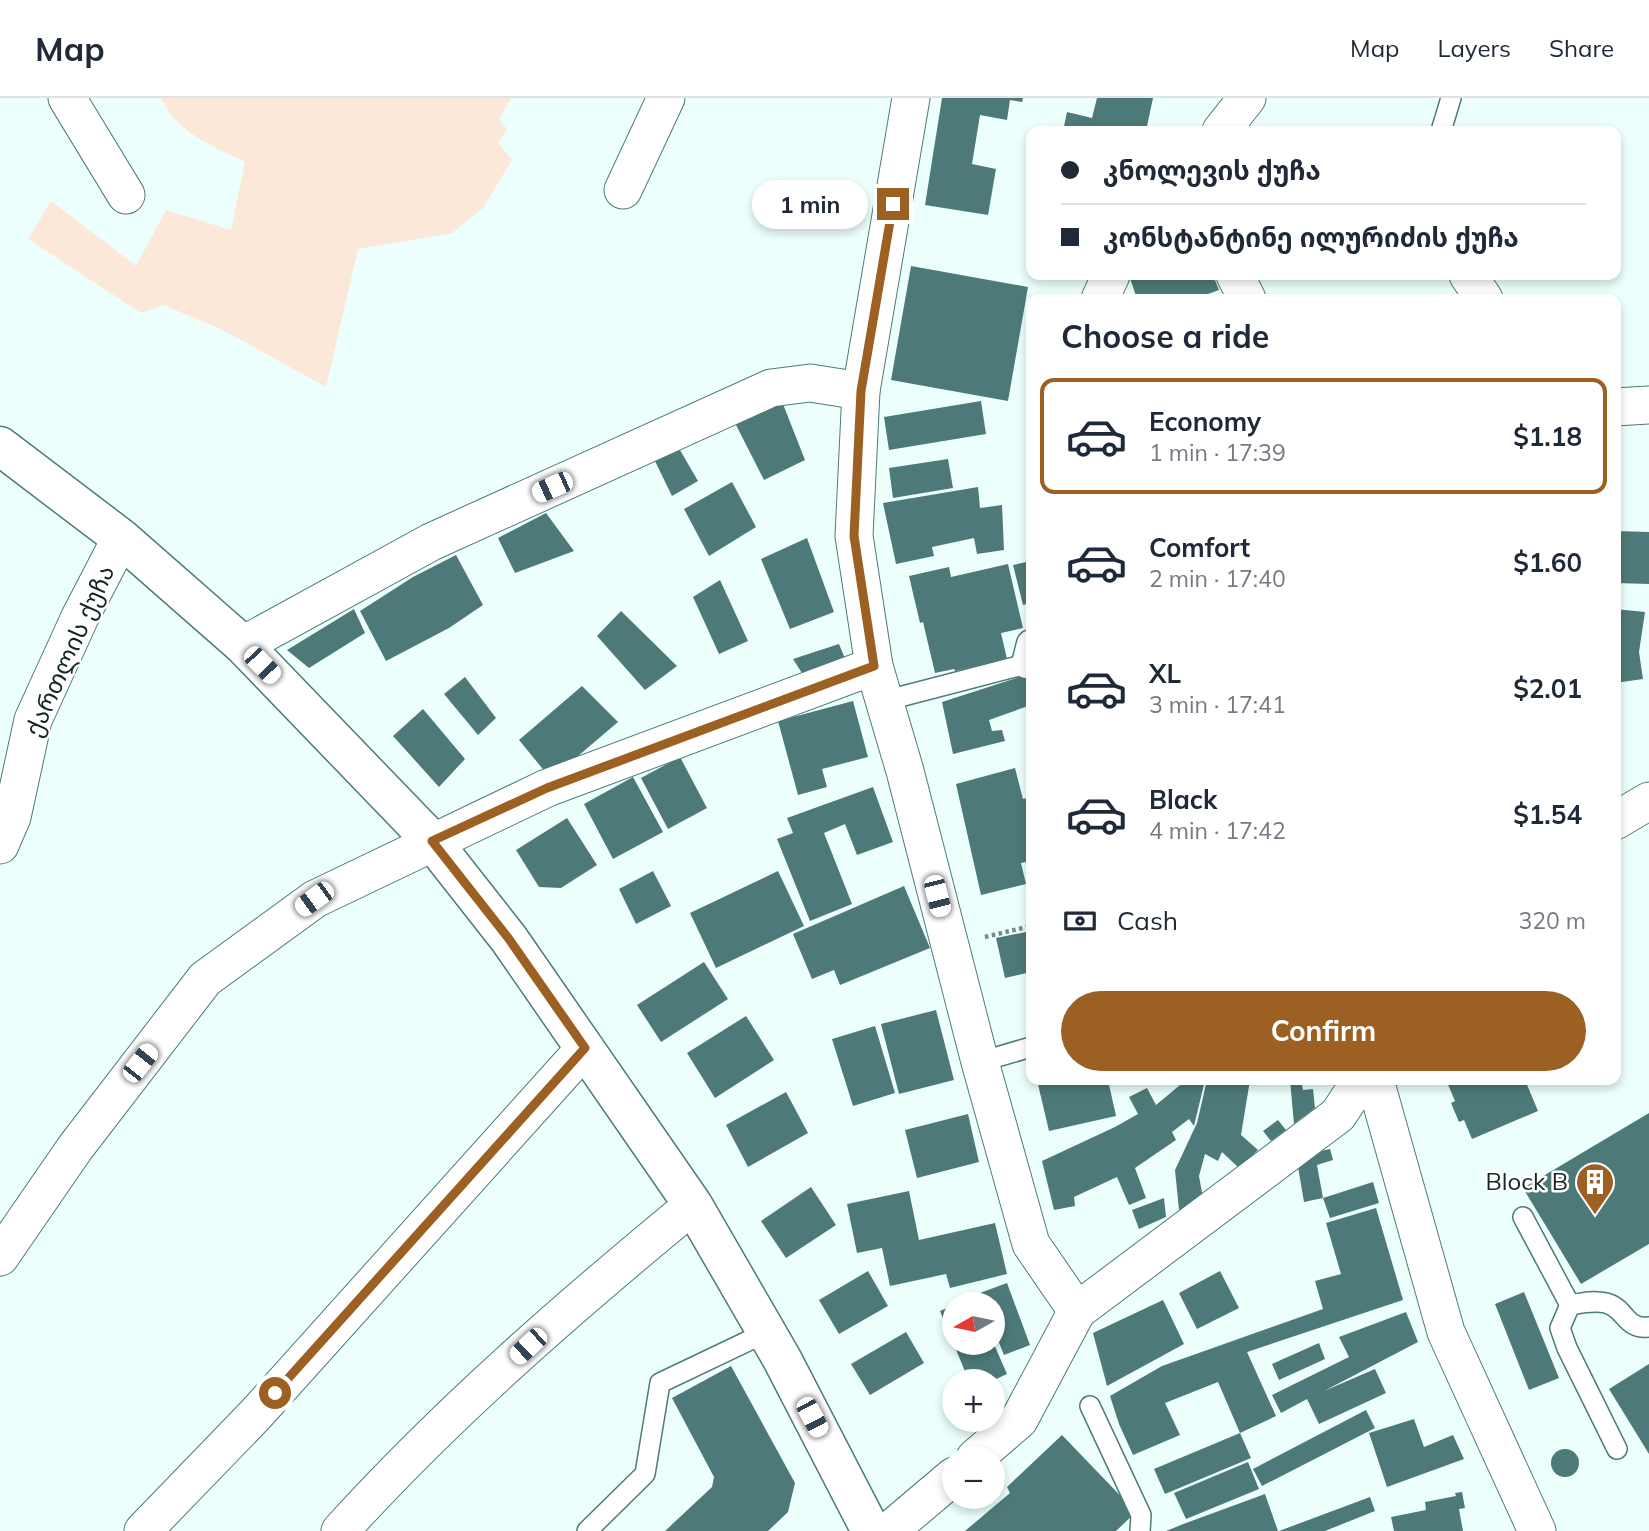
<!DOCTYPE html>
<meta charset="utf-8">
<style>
:root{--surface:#fff;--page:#f2f2f3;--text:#1f2937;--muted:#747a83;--line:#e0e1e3;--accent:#9d6023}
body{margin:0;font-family:Mulish,"Noto Sans Georgian",sans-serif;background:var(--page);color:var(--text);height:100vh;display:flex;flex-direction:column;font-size:26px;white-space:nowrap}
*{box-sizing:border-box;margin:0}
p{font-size:23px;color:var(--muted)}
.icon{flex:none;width:38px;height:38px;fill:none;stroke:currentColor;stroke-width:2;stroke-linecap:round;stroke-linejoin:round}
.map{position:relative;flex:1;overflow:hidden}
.sheet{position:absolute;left:1026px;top:196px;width:595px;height:791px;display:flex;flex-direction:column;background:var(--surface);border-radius:14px;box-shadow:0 4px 10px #0003}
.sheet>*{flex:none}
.banner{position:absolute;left:1026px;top:28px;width:595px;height:154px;border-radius:14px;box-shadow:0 4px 10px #0003;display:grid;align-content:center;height:154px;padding:0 35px;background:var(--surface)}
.needle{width:46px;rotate:261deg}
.fabs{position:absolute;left:942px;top:1194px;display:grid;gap:14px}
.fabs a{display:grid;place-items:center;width:63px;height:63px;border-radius:50%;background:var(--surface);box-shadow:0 4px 10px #0003;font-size:35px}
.end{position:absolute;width:32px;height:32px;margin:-16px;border:9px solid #9d6023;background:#fff;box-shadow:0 0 0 4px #fff}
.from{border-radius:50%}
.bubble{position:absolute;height:49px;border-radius:24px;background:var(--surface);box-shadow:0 4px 10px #0003;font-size:23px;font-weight:700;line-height:49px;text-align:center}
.car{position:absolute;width:21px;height:42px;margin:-21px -10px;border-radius:9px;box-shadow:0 0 5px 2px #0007;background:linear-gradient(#fff 24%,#345 0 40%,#fff 0 76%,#345 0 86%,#fff 0)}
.banner b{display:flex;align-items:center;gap:24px;height:66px;font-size:26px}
.banner b+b{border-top:2px solid var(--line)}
.banner i{width:18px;height:18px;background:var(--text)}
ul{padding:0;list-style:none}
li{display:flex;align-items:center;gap:21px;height:116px;margin:0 14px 10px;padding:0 21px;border:4px solid transparent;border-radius:14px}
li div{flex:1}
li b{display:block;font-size:26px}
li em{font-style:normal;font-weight:700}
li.selected{border-color:var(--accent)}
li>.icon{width:63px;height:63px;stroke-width:1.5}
h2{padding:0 35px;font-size:32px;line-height:84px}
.pay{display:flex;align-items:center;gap:18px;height:77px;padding:0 35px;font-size:26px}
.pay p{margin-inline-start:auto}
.cta{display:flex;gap:14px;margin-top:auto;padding:14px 35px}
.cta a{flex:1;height:80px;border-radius:42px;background:var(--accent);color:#fff;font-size:28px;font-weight:700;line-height:80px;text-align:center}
header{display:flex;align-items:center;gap:42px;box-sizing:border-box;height:98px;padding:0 35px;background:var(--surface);border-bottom:2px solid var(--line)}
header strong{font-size:33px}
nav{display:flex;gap:38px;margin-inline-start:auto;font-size:24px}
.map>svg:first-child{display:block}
.green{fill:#fbe8d8}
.building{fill:#4d7a78}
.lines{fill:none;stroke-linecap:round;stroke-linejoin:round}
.service-casing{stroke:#4e7b78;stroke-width:22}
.pedestrian-casing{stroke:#4e7b78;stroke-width:31}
.minor-casing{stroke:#4e7b78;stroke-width:39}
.tertiary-casing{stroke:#4e7b78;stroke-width:41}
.path{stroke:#768987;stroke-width:4.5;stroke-dasharray:3.5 3.5;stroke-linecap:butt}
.service{stroke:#fff;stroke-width:19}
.pedestrian{stroke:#fff;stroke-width:28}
.minor{stroke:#fff;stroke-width:37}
.tertiary{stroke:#fff;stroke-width:38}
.route{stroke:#9d6023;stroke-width:9}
.labels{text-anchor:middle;stroke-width:5;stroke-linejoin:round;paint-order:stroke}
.street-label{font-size:24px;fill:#142725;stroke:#fff}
.poi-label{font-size:24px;fill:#142725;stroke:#fff;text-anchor:end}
</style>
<header>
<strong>Map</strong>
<nav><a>Map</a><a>Layers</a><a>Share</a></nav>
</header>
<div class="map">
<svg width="1649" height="1433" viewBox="0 0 1649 1433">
<rect width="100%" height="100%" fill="#ecfffd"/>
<path class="green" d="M161,0H511L499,21L507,31L498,45L512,62L483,110L452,135L358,151L326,289L221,231L163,207L141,215L28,141L51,103L136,168L166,112L231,132L245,64C213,48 177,35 161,0Z"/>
<g class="building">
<polygon points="942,0 1023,0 1022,4 1010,2 1007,22 980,17 972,66 996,71 988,117 925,107"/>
<polygon points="1097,0 1153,0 1146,33 1136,31 1135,33 1063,33 1067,14 1092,20"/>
<polygon points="911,168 1028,189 1008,303 891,282"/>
<polygon points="1137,177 1213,177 1219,192 1194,201 1137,201 1130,180"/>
<polygon points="781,301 805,362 764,382 735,325"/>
<polygon points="981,303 986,336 889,352 884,319"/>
<polygon points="677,347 698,383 672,398 654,361"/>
<polygon points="948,361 953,390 893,400 889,370"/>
<polygon points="732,384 756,429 709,458 684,411"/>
<polygon points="978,389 980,410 1002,407 1004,452 977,456 974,440 932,449 934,458 896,466 883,405"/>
<polygon points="546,415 574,453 515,475 498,440"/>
<polygon points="1615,433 1649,434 1649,486 1615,485"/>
<polygon points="807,440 834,514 790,531 761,461"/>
<polygon points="456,457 483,507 449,530 386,563 360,513 413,479"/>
<polygon points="1031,463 1031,505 1023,507 1013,467"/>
<polygon points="1008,466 1023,530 1001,535 1007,561 955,573 954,571 935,575 923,524 920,525 909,478 949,469 951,479"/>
<polygon points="720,482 748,543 719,556 693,499"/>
<polygon points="354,511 365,535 309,570 287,552"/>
<polygon points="1615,511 1645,514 1639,554 1643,581 1615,585"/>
<polygon points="621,513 677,568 645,592 597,538"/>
<polygon points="839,546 848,568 807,583 793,561"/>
<polygon points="1029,576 1031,607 989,622 992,633 1002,632 1005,643 953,656 942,604"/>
<polygon points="465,579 496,620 478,637 444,596"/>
<polygon points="582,588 618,624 551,681 519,642"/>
<polygon points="853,603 868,659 822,671 827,689 798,697 778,623"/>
<polygon points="423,611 465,661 439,689 393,638"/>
<polygon points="680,659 707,710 668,731 641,680"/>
<polygon points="1015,670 1023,701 1031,699 1031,763 1021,765 1026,786 981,797 956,686"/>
<polygon points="633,679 663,734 613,761 584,706"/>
<polygon points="873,689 893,744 857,757 845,726 824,735 852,806 810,823 777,741 793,735 787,720"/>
<polygon points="567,720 597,767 561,790 539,789 516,752"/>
<polygon points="653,773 671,808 636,826 619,791"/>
<polygon points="778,773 804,828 716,870 690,815"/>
<polygon points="904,788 930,850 840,887 834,872 812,881 793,836"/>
<polygon points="1031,833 1031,874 1005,880 996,840"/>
<polygon points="704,864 728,901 661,944 637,907"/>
<polygon points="936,912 954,982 899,996 881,926"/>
<polygon points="746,918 774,962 715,1000 687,955"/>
<polygon points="875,928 895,995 853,1008 832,941"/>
<polygon points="1037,982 1108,982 1116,1018 1049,1033"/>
<polygon points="1186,982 1205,982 1194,1028 1189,1021 1172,1034 1176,1042 1135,1070 1146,1100 1129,1107 1117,1079 1074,1099 1075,1108 1054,1112 1042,1063 1115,1029 1138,1016 1129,999 1147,990 1156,1007"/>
<polygon points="1207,982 1250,982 1241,1037 1258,1052 1239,1070 1222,1054 1218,1063 1205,1056 1199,1078 1203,1100 1179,1112 1175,1072 1197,1025"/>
<polygon points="1290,982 1301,982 1303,992 1313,991 1315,1010 1294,1026"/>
<polygon points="1446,982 1525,982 1538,1013 1472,1041 1464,1022 1459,1024 1451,1005 1455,1003"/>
<polygon points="786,994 808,1035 748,1069 726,1027"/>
<polygon points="1649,1015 1649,1146 1581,1186 1523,1090"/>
<polygon points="968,1016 979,1064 917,1080 905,1032"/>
<polygon points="1278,1022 1286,1032 1271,1043 1263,1033"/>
<polygon points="1330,1051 1333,1062 1317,1067 1323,1100 1373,1084 1379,1105 1330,1120 1323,1100 1304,1104 1298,1069 1316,1054"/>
<polygon points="811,1089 836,1127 786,1160 761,1123"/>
<polygon points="909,1093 919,1142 995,1125 1007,1176 950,1190 946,1176 890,1188 882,1150 857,1155 847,1106"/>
<polygon points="1164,1100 1166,1119 1139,1131 1132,1112"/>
<polygon points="1376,1110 1403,1202 1247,1254 1276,1318 1240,1335 1218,1284 1165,1305 1180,1337 1133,1357 1119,1326 1110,1298 1162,1268 1323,1211 1315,1183 1341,1176 1326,1125"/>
<polygon points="868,1173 888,1208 839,1236 819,1202"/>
<polygon points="1220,1173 1239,1210 1197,1231 1179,1195"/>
<polygon points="1007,1185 1030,1247 1004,1257 992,1227 992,1206 985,1206 980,1195"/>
<polygon points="1524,1194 1559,1280 1529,1292 1495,1206"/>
<polygon points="1163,1202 1184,1246 1107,1288 1093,1235"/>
<polygon points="954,1207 954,1244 993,1244 1007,1276 992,1283 969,1283 940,1213"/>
<polygon points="1406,1214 1418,1244 1324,1293 1375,1271 1386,1295 1319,1326 1307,1301 1281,1315 1272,1297 1349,1259 1339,1239"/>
<polygon points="906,1234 924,1265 870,1297 851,1266"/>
<polygon points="1319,1245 1325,1261 1279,1282 1272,1266"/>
<polygon points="1649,1266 1649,1356 1609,1291"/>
<polygon points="731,1268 795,1385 788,1414 768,1433 665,1433 712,1389 714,1379 672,1300"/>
<polygon points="1366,1312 1375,1330 1262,1388 1253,1371"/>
<polygon points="1414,1321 1424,1349 1453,1337 1464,1361 1387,1389 1369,1335"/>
<polygon points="1240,1335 1251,1360 1165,1396 1154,1371"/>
<polygon points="1062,1337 1136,1414 1116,1433 965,1433 1010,1395 1007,1389"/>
<circle cx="1565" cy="1365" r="14"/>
<polygon points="1248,1364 1259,1391 1186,1421 1174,1395"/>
<polygon points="1462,1394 1465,1410 1459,1411 1463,1433 1394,1433 1391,1419 1426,1412 1425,1404 1456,1398 1455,1395"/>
<polygon points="1265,1396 1278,1433 1166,1433 1186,1425"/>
<polygon points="1370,1399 1375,1413 1325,1433 1279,1433"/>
</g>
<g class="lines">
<defs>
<g id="service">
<polyline points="1441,33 1451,0"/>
<polyline points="884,603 1026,566"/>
<polyline points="980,964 1031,949"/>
<polyline points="1523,1119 1570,1207"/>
<polyline points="1090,1308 1141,1417 1140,1433"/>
<path d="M1617,1351L1567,1250L1560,1230L1570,1207C1581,1205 1594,1202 1606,1205C1626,1210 1625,1232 1649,1229"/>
<polyline points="587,1433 645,1376 660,1285 767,1234"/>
</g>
<polyline id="pedestrian" points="1026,566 1031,546"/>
<g id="minor">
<polyline points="67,0 126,97"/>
<polyline points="911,0 861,293 854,438 874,568 905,673 980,964 1031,1146 1077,1213"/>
<polyline points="1221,33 1247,0"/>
<polyline points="623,92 666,0"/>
<polyline points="1235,177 1247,201"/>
<polyline points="1468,177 1484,201"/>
<polyline points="1100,201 1111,177"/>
<polyline points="1615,309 1649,307"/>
<polyline points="243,547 431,444 771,290 810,285 861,293"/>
<polyline points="1615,723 1649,703"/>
<polyline points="0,747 12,719 33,622 80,519 121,440"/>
<polyline points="1375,982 1446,1234 1537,1433"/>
<polyline points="0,1159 75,1050 205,881 315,801 547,690 874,568"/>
<polyline points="975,1360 1019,1322 1077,1213 1338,1017 1361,982"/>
<polyline points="143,1433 257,1315 585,950"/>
<path d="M340,1433C448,1314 569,1209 693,1107"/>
<polyline points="889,1433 954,1378"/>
</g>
<polyline id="tertiary" points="0,348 121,440 243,547 432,743 509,841 693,1107 782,1261 871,1433"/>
</defs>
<use href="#service" class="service-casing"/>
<use href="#pedestrian" class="pedestrian-casing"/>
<use href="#minor" class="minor-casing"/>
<use href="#tertiary" class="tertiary-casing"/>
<polyline class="path" points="985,839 1031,828"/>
<use href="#service" class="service"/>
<use href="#pedestrian" class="pedestrian"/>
<use href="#minor" class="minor"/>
<use href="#tertiary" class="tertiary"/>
</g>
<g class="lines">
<polyline class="route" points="275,1295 585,950 509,841 432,743 547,690 874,568 854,438 861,293 893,106"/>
</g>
<defs>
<symbol id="building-pin" viewBox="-11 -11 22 30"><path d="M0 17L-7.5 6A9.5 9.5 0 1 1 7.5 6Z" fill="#9d6023" stroke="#fff"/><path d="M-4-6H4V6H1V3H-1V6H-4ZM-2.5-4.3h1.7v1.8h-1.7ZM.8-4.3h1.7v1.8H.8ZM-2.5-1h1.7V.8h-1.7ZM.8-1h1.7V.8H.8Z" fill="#fff"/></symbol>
</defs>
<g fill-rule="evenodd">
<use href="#building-pin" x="1573" y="1062" width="44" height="60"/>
</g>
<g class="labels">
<g class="street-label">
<text transform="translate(70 553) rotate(-66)" y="8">ქართლის ქუჩა</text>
</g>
<g class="poi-label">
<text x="1568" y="1092">Block B</text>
</g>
</g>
</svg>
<div class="fabs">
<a><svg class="needle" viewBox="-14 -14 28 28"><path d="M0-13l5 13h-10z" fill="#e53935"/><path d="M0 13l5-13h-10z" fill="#747a83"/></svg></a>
<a>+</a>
<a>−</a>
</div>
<i class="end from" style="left:275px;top:1295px"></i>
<i class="end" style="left:893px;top:106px"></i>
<div class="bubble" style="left:752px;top:82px;width:116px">1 min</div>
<i class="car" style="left:552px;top:389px;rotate:246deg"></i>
<i class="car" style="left:262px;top:567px;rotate:136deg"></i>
<i class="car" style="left:937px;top:798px;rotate:166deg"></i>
<i class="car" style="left:314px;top:801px;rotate:234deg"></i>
<i class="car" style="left:140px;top:965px;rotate:38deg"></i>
<i class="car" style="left:528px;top:1248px;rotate:227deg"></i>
<i class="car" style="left:812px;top:1319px;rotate:152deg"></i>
<div class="banner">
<b><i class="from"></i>კნოლევის ქუჩა</b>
<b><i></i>კონსტანტინე ილურიძის ქუჩა</b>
</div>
<section class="sheet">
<h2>Choose a ride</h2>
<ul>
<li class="selected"><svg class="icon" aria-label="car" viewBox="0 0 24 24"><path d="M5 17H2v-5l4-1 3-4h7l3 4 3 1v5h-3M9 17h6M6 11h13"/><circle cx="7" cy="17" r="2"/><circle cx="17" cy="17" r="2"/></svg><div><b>Economy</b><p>1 min · 17:39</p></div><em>$1.18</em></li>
<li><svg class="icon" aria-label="car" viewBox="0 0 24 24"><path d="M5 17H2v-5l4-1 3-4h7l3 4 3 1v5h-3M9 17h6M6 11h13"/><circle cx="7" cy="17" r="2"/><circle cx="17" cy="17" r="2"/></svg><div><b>Comfort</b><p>2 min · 17:40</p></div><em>$1.60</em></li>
<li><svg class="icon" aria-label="car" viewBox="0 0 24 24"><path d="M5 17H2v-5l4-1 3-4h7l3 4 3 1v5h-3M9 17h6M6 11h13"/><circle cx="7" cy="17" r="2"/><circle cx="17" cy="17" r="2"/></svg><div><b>XL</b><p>3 min · 17:41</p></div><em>$2.01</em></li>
<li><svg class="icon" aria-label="car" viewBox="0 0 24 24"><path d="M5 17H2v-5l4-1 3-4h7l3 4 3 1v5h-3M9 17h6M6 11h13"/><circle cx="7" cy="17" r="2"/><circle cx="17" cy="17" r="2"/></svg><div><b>Black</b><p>4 min · 17:42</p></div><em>$1.54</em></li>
</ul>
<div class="pay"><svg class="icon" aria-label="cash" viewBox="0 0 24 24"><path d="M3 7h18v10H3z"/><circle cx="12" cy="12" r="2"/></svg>Cash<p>320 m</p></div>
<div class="cta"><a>Confirm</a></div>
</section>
</div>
